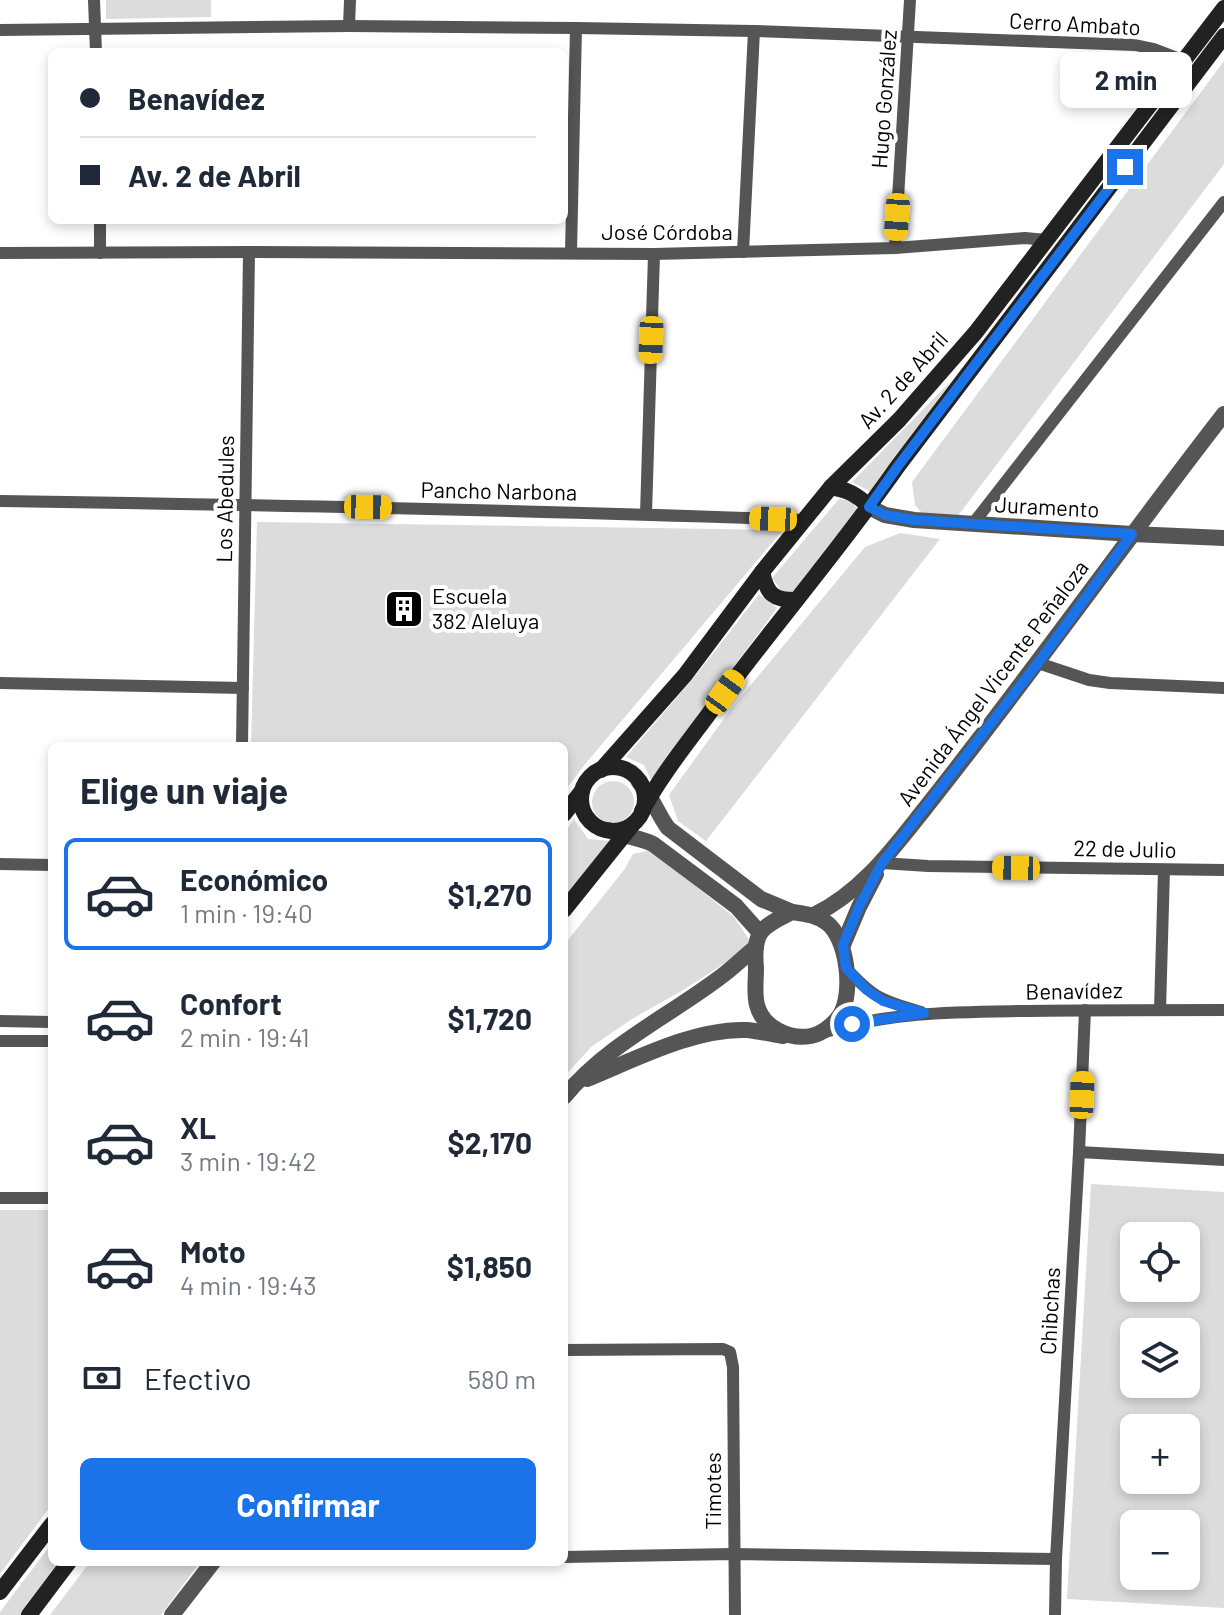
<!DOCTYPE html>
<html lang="es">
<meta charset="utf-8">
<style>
:root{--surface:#fff;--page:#f2f2f3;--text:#1f2937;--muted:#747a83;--line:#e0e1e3;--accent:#1a73e8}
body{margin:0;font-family:Barlow,sans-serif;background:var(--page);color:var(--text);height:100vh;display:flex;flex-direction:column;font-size:30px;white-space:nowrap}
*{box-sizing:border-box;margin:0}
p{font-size:26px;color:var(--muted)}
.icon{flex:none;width:44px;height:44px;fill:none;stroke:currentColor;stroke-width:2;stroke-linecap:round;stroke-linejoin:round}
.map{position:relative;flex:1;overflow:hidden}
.panel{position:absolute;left:48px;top:742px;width:520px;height:824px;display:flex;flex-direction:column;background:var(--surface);border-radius:12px;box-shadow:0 4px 12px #0003}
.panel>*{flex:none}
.banner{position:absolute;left:48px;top:48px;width:520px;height:176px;border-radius:12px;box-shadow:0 4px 12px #0003;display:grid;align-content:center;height:176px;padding:0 32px;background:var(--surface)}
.fabs{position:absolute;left:1120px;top:1222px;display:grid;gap:16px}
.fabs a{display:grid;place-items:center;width:80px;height:80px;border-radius:12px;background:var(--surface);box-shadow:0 4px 12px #0003;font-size:40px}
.end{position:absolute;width:36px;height:36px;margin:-18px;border:10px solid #1a73e8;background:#fff;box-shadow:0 0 0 4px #fff}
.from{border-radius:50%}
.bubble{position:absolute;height:56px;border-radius:12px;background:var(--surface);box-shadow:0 4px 12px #0003;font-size:26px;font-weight:700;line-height:56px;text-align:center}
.car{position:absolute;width:24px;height:48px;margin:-24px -12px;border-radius:10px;box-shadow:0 0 6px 2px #0007;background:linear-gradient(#f5c518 24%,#345 0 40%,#f5c518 0 76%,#345 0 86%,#f5c518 0)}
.banner b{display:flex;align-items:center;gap:28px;height:76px;font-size:30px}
.banner b+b{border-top:2px solid var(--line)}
.banner i{width:20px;height:20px;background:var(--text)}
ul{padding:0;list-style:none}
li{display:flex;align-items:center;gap:24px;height:112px;margin:0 16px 12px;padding:0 16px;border:4px solid transparent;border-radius:12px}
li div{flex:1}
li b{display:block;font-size:30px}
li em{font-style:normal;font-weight:700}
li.current{border-color:var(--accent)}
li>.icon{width:72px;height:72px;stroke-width:1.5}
h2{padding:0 32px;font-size:36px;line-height:96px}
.pay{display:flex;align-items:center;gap:20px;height:88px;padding:0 32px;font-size:30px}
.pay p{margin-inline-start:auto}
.button{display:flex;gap:16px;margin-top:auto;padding:16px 32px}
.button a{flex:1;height:92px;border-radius:12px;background:var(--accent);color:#fff;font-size:32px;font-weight:700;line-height:92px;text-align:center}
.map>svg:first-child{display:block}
.green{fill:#dcdcdc;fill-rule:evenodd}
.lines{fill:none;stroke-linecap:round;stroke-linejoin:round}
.minor{stroke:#555;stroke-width:12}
.tertiary{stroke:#555;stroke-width:16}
.secondary{stroke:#222;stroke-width:16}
.route{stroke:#1a73e8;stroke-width:10}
.labels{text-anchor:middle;stroke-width:8;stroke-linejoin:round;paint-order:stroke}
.street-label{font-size:22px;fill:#000;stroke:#fff}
.poi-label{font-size:22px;fill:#000;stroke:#fff;text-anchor:start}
</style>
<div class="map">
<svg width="1224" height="1615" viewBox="0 0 1224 1615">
<rect width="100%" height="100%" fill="#fff"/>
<g class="green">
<polygon points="106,0 211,0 211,17 106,19"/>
<polygon points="1224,61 1224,164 957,517 922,513 915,505 912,482"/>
<polygon points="952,380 873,493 852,482"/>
<polygon points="839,499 852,501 858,511 792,592 781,590 772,578"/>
<polygon points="257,522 783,530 586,763 564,792 564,746 251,746"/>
<polygon points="900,533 940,539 706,841 678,821 669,795 731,709 865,547"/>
<polygon points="759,594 777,608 651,780 644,765 626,757 701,669"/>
<circle cx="613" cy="802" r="21"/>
<polygon points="574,819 588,839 612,841 564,896 564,834"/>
<polygon points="651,850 734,917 750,941 737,955 685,989 632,1019 591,1047 564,1077 564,945 624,870 633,854"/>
<path d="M1091,1184L1224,1192V1608L1067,1599ZM1186,1236V1288H1134V1236ZM1186,1332V1384H1134V1332ZM1186,1428V1480H1134V1428ZM1134,1524H1186V1576H1134Z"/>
<polygon points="52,1210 52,1504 0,1574 0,1210"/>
<polygon points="52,1543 52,1562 61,1562 21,1615 0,1615 0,1612"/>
<polygon points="90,1562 200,1562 161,1615 50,1615"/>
</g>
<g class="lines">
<g class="minor">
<polyline points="94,0 96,52"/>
<polyline points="349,26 350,0"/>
<polyline points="0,30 349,26 576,28 754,31 1135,45 1154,49 1185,61"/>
<polyline points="100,220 100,253"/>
<polyline points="895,248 910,0"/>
<polyline points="571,252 576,28"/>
<polyline points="743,252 754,31"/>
<polyline points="0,253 249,252 654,254 895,248 1025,238 1046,240"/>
<path d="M0,501C268,505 536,510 804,520"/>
<polyline points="646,514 654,254"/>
<polyline points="972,525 1224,202"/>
<polyline points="1038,663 1089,680 1110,683 1224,688"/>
<polyline points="0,683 243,688"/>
<polyline points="242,746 249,252"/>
<polyline points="882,863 928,866 1224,870"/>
<polyline points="0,864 52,865"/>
<path d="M846,968C874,999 882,1000 921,1012"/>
<polyline points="1160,1010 1164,870"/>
<polyline points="0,1021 52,1022"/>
<path d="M825,1032C889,1012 953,1012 1020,1011C1088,1010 1156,1010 1224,1010"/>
<polyline points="0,1041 52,1041"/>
<polyline points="1079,1152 1224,1160"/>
<polyline points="0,1198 52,1198"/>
<polyline points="564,1350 723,1349 730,1352 733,1367 735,1615"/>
<polyline points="564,1557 733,1554 1056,1559"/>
<polyline points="1055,1615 1056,1559 1079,1152 1085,1010"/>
</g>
<g class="tertiary">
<polyline points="869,507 885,515 914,520 1132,534 1224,538"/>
<path d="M639,782C652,796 657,813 668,828L761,899L792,912"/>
<path d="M608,830C623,836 638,837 653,844L736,906L760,933"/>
<path d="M792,912C805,914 816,915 827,923C847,938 854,993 840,1015C834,1024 822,1034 811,1036C790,1040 763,1028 757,1005C754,994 756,980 756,968C755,957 754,942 761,932C768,923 782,917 792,912Z"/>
<path d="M814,915C859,893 889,854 919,816C939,791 959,765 979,739C1062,631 1141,521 1224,414"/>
<polyline points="843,945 859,907 876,874"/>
<path d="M587,1079C634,1060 695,1028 746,1030C758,1031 771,1034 783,1036"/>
<path d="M564,1097C608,1043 674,1014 727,972C737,964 746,955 756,947"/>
<polyline points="172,1615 213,1562"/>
</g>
<g class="secondary">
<path d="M831,487C848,490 858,495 869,507"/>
<path d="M762,572C767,594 773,600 796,600"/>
<circle cx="613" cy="799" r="32"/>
<polyline points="601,770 685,675 762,572 831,487 899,420 976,332 1224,8"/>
<path d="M642,811C660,777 685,746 708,715C769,631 838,552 898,466L1224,36"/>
<polyline points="564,814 582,791"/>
<polyline points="564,910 633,824"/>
<polyline points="0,1592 52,1524"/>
<polyline points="29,1615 69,1562"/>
</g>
</g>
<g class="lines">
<polyline class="route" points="852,1024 924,1013 883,1001 867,990 846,968 843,945 859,907 882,863 1038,663 1132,534 914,520 885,515 869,507 898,466 1125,167"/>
</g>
<defs>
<symbol id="building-square" viewBox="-11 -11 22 22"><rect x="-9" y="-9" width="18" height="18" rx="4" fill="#000" stroke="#fff"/><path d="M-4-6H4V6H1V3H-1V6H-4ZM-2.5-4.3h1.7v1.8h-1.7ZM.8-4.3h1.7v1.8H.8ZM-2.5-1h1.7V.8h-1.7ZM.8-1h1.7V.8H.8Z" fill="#fff"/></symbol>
</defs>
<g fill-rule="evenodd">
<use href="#building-square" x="382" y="587" width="44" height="44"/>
</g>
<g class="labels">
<g class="street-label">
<text transform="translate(1075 24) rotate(3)" y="8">Cerro Ambato</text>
<text transform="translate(884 99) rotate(-86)" y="8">Hugo González</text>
<text x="667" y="240">José Córdoba</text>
<text transform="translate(903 380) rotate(-48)" y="8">Av. 2 de Abril</text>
<text transform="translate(499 491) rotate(1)" y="8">Pancho Narbona</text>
<text transform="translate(225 499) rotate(-89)" y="8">Los Abedules</text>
<text transform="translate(1047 507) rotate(3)" y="8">Juramento</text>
<text transform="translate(993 683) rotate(-53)" y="8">Avenida Ángel Vicente Peñaloza</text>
<text transform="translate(1125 849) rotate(1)" y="8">22 de Julio</text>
<text transform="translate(1074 991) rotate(-1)" y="8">Benavídez</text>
<text transform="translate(1050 1311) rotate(-87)" y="8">Chibchas</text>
<text transform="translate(713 1491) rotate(-90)" y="8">Timotes</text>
</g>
<g class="poi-label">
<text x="432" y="604">Escuela<tspan x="432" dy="25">382 Aleluya</tspan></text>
</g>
</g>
</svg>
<div class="fabs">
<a><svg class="icon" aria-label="locate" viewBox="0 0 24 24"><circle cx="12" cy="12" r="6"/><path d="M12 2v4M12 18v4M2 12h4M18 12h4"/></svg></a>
<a><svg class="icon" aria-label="layers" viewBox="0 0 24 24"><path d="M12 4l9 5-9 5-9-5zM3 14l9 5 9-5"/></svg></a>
<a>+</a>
<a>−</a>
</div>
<i class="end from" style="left:852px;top:1024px"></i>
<i class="end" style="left:1125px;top:167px"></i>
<div class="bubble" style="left:1060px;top:52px;width:132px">2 min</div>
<i class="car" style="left:897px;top:217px;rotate:184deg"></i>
<i class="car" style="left:651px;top:340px;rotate:182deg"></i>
<i class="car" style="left:368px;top:507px;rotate:91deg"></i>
<i class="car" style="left:773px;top:519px;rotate:272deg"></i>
<i class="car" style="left:725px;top:692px;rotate:36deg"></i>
<i class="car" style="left:1016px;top:868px;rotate:271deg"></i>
<i class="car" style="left:1082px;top:1095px;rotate:2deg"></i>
<div class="banner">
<b><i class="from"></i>Benavídez</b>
<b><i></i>Av. 2 de Abril</b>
</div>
<section class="panel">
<h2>Elige un viaje</h2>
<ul>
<li class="current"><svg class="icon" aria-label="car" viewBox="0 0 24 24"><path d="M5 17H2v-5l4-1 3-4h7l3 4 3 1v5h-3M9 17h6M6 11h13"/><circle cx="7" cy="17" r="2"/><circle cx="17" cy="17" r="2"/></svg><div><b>Económico</b><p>1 min · 19:40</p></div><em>$1,270</em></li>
<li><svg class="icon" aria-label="car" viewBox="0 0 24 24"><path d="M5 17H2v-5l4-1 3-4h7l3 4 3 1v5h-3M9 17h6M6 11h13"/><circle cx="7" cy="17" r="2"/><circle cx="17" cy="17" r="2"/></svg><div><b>Confort</b><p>2 min · 19:41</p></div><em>$1,720</em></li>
<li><svg class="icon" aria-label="car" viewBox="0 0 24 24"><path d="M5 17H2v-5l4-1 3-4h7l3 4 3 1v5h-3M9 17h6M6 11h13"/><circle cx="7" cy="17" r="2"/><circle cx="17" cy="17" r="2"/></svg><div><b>XL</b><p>3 min · 19:42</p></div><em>$2,170</em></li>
<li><svg class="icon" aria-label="car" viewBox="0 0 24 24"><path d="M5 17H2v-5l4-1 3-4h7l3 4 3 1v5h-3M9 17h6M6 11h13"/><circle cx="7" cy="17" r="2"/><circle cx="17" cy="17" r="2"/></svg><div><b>Moto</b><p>4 min · 19:43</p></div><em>$1,850</em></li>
</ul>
<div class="pay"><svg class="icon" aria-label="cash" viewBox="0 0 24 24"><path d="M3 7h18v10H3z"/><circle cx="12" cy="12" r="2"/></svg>Efectivo<p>580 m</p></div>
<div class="button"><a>Confirmar</a></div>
</section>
</div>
